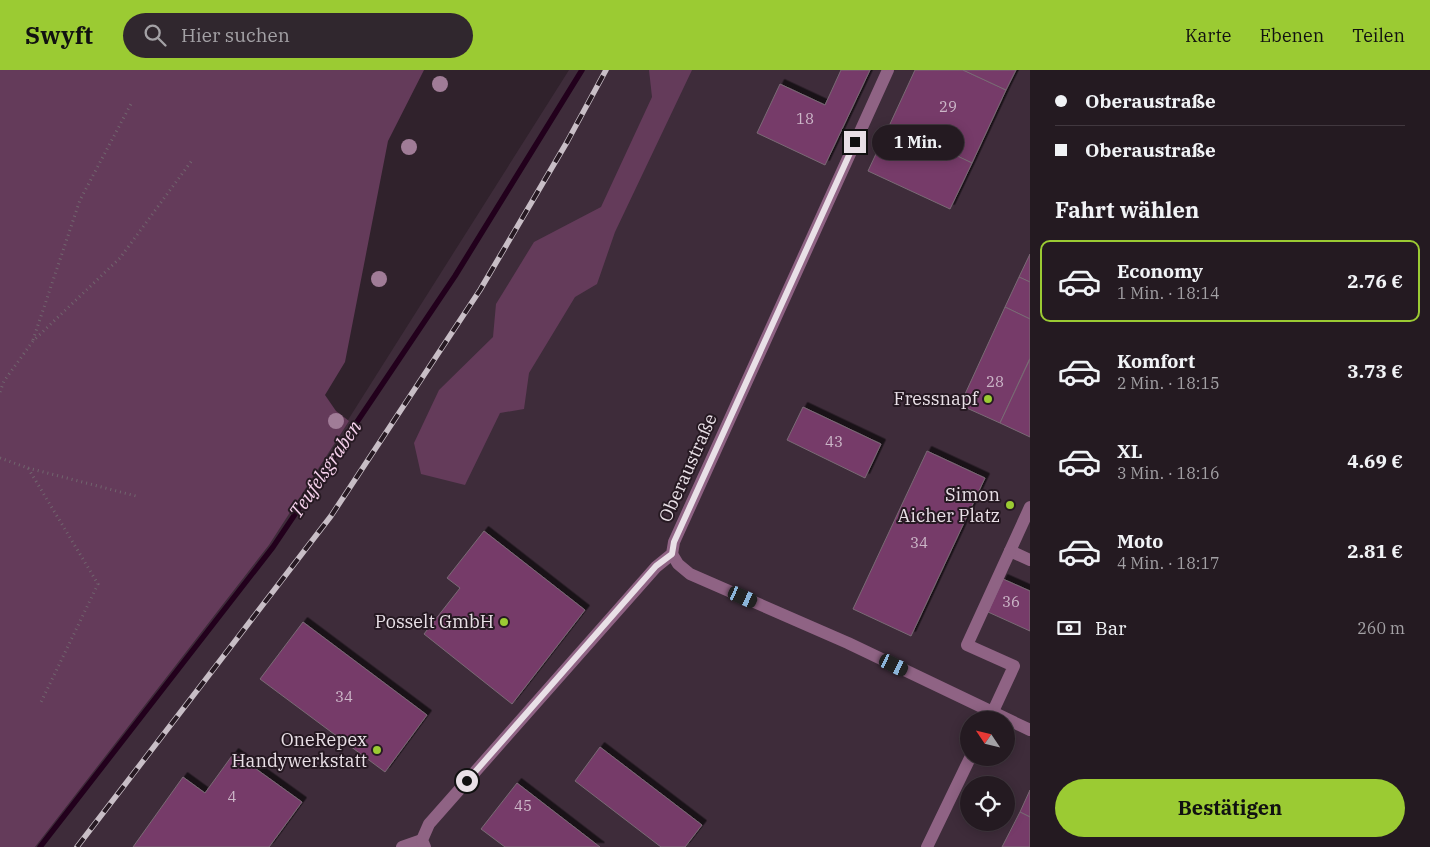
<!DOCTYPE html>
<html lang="de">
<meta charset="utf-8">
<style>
:root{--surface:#241a21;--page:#30272e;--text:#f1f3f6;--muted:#a3a1a5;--line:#41383f;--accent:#9bcb33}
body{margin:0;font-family:"IBM Plex Serif",serif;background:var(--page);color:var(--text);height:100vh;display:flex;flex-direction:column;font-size:19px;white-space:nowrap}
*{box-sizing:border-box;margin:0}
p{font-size:16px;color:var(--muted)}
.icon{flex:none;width:28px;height:28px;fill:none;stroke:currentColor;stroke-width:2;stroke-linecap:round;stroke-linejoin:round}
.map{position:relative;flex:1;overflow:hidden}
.side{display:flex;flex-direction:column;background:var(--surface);width:400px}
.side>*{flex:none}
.banner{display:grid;align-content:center;height:110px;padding:0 25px;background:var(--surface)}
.needle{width:32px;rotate:305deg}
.tools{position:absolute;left:960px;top:641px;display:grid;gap:10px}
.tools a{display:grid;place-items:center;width:55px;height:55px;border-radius:50%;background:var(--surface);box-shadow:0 2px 12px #0003,0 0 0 1px var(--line);font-size:25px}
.end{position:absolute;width:22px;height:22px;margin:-11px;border:6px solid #e9e0e7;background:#111;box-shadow:0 0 0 2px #111}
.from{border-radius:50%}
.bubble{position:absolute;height:35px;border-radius:18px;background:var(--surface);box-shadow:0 2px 12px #0003,0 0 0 1px var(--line);font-size:16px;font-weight:700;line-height:35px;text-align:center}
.car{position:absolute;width:15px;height:30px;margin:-15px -8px;border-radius:6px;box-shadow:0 0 4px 1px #0007;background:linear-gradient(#222 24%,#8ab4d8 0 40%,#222 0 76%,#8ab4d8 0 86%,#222 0)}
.banner b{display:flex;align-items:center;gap:18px;height:48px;font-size:19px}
.banner b+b{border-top:1px solid var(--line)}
.banner i{width:12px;height:12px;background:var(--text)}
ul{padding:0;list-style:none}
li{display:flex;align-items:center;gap:15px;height:82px;margin:0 10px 8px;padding:0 15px;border:2px solid transparent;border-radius:10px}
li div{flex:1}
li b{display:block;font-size:19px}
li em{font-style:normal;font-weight:700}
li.selected{border-color:var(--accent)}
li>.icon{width:45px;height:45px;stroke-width:1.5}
h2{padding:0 25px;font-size:22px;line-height:60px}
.pay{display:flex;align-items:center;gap:12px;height:55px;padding:0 25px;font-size:19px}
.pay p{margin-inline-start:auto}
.action{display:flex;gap:10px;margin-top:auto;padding:10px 25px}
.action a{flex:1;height:58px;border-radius:30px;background:var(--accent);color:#111;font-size:20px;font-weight:700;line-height:58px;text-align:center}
header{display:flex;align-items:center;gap:30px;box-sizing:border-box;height:70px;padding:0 25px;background:var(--accent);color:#111}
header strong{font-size:24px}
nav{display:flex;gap:28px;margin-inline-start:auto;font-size:18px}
.search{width:350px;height:45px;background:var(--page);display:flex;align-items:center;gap:12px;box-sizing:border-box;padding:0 18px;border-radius:28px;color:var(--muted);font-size:19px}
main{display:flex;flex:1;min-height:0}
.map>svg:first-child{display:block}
.built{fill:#3e2c3a;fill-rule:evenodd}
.green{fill:#643b5a}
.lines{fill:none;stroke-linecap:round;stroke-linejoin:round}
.stream{stroke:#22001c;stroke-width:5.5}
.building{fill:#763b69;stroke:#7a6a75;filter:url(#shadow)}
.path{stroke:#71656e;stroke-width:3;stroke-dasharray:1 4;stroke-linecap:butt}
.minor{stroke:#8f6384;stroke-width:12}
.rail-casing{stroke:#c8bec6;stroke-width:5.5}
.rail{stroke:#261922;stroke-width:4;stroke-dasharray:11;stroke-linecap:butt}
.tree{fill:#a07c97}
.route{stroke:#e9e0e7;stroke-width:6}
.poi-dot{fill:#9bcb33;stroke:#261922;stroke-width:2}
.labels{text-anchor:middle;stroke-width:4;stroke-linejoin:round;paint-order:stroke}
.number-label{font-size:15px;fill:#ccb7c8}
.poi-label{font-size:18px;fill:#e9e0e7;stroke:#261922;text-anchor:end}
.street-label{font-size:18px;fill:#e9e0e7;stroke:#261922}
.water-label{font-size:19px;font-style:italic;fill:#f6d1ec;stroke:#261922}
</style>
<header>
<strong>Swyft</strong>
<div class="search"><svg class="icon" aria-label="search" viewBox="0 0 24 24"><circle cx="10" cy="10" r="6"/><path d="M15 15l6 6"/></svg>Hier suchen</div>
<nav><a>Karte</a><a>Ebenen</a><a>Teilen</a></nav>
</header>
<main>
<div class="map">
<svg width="1030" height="777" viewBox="0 0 1030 777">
<defs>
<filter id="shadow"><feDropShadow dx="4.5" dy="-4.5" stdDeviation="0" flood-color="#0009"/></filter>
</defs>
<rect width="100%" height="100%" fill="#30222c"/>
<path class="built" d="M569,0H1030V777H35L269,475ZM969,650H1006V688H969ZM969,715H1006V752H969Z"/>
<g class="green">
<polygon points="0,0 424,0 388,71 345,292 325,325 336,341 349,351 269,475 35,777 0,777"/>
<polygon points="649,0 692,0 615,162 597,214 575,227 529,303 524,339 500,343 465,415 421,404 414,373 439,320 493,267 496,234 534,172 601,137 652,27"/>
</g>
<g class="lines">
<polyline class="stream" points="40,777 273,477 455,206 582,0"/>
</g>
<g class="building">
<polygon points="841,0 870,0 825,95 757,63 780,14 825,35"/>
<polygon points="915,0 963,0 1006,20 972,93 890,54"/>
<polygon points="963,0 1016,0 1006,20"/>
<polygon points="890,54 972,93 950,139 868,101"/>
<polygon points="1030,184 1030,212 1019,207"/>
<polygon points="1019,207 1030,212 1030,249 1005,237"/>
<polygon points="1005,237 1030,249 1030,288 1000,353 960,335"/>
<polygon points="1030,289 1030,367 1000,353"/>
<polygon points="803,337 881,374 865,408 787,370"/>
<polygon points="927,381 985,408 911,566 853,539"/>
<polygon points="484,461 585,540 512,634 424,564 460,518 447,508"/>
<polygon points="1003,509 1030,521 1030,561 988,542"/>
<polygon points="303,552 427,645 385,702 260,609"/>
<polygon points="600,677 702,755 685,777 661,777 575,711"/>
<polygon points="234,683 302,732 269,777 133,777 183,707 205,723"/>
<polygon points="517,713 600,777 505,777 481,759"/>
<polygon points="1030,720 1030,747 1020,742"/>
<polygon points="1020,742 1030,747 1030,777 1002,777"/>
</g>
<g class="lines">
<g class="path">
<polyline points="33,270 80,130 132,32"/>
<polyline points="0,322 4,311 33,271 120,188 193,89"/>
<polyline points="0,388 28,398 98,514 41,632"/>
<polyline points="28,398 136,426"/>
</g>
<g class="minor">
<polyline points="1030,437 1010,481 1030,490"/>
<polyline points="672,484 678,494 690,504 848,573 1030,660"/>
<polyline points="989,650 1014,596 967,575 1010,481"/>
<polyline points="402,777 422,770"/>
<polyline points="425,777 422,770 429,754 656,497 672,484 674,472 888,0"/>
<polyline points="927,777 970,688"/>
</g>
<defs>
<polyline id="rail" points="77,777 331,446 480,220 567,72 606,0"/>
</defs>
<use href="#rail" class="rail-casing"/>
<use href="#rail" class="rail"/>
</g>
<g class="tree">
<circle cx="440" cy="14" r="8"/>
<circle cx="409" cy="77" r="8"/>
<circle cx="379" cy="209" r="8"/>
<circle cx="336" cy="351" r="8"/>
</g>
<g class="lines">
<polyline class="route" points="467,711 656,496 672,484 674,472 855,72"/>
</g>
<g class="poi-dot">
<circle cx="988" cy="329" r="5"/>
<circle cx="1010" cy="435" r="5"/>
<circle cx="504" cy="552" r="5"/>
<circle cx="377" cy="680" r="5"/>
</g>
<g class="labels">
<g class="number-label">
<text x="948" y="42">29</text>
<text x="805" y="54">18</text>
<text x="995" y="317">28</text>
<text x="834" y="377">43</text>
<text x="919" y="478">34</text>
<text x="1011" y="537">36</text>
<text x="344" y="632">34</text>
<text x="232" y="732">4</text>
<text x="523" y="741">45</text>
</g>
<g class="poi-label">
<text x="978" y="335">Fressnapf</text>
<text x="1000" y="431">Simon<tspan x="1000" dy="21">Aicher Platz</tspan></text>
<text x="494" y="558">Posselt GmbH</text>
<text x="367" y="676">OneRepex<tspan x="367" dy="21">Handywerkstatt</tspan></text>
</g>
<g class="street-label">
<text transform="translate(688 398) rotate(-66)" y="6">Oberaustraße</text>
</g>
<g class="water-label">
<text transform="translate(325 399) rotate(-56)" y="7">Teufelsgraben</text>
</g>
</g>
</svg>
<div class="tools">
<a><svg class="needle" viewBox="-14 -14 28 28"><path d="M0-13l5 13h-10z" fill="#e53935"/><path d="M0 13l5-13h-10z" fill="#a3a1a5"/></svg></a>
<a><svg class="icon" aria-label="locate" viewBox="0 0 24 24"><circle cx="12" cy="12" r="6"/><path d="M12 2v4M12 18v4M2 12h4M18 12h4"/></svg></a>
</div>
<i class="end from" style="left:467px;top:711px"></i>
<i class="end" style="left:855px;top:72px"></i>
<div class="bubble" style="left:872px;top:55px;width:92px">1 Min.</div>
<i class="car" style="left:743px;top:527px;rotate:114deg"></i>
<i class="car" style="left:894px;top:595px;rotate:116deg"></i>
</div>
<section class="side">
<div class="banner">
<b><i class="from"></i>Oberaustraße</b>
<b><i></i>Oberaustraße</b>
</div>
<h2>Fahrt wählen</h2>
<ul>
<li class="selected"><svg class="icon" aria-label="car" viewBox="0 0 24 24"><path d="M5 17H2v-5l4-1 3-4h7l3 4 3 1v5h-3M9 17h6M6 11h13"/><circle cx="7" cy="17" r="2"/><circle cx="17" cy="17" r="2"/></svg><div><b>Economy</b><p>1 Min. · 18:14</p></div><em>2.76 €</em></li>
<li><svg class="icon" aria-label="car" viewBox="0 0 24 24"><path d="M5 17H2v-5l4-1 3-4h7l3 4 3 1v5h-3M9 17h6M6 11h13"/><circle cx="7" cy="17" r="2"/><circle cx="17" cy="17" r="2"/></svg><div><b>Komfort</b><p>2 Min. · 18:15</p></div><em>3.73 €</em></li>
<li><svg class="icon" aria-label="car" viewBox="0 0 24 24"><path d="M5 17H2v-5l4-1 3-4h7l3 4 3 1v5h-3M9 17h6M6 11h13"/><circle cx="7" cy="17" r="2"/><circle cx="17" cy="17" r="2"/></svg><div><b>XL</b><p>3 Min. · 18:16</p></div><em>4.69 €</em></li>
<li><svg class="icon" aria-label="car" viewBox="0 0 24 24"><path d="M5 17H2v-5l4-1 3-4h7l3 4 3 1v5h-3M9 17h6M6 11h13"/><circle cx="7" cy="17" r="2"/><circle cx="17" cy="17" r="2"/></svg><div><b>Moto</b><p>4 Min. · 18:17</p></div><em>2.81 €</em></li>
</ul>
<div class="pay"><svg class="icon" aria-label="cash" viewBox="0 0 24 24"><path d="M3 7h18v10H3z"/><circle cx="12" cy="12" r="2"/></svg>Bar<p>260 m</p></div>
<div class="action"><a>Bestätigen</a></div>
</section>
</main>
